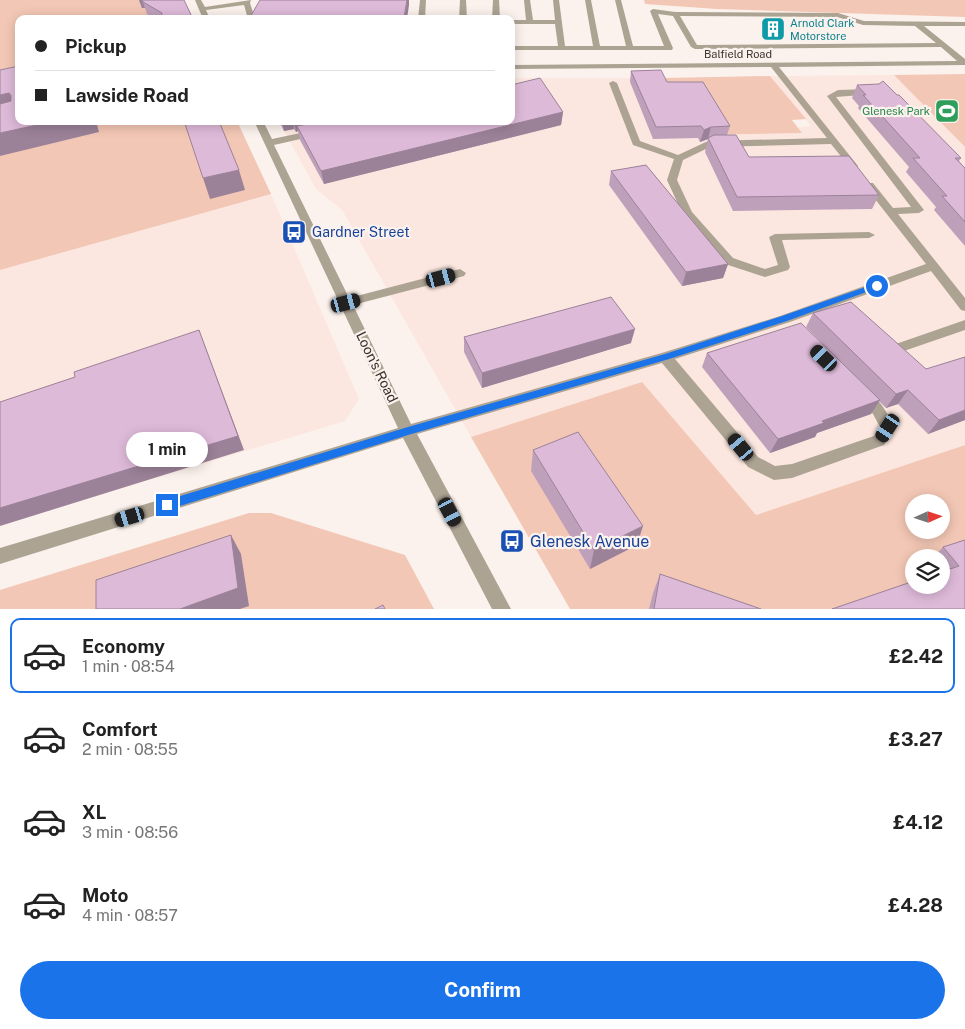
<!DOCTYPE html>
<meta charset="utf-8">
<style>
:root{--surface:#fff;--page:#f2f2f2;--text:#222;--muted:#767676;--line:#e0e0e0;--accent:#1a73e8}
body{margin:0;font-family:"Public Sans",sans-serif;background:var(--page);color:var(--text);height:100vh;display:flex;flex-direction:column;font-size:19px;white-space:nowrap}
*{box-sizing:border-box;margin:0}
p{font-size:16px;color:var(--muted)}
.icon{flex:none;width:28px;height:28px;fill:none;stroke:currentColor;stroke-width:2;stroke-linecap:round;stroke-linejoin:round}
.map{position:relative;height:609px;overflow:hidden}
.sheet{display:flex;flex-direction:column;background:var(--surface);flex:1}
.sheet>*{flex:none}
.guide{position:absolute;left:15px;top:15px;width:500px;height:110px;border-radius:10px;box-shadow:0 2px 12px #0003;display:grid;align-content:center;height:110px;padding:0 20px;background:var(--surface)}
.needle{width:32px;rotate:87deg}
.controls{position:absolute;left:905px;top:494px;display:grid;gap:10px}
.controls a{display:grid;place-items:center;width:45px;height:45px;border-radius:50%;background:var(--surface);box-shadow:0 2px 12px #0003;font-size:25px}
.end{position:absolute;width:22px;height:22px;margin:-11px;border:6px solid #1a73e8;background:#fff;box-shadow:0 0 0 2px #fff}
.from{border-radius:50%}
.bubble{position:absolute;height:35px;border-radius:18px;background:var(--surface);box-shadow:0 2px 12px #0003;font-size:16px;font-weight:700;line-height:35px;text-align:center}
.car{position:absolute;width:15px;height:30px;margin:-15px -8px;border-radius:6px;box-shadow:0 0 4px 1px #0007;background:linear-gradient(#222 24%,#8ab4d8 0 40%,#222 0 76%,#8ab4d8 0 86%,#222 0)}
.guide b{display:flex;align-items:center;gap:18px;height:48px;font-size:19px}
.guide b+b{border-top:1px solid var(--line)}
.guide i{width:12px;height:12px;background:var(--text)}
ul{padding:9px 0 0;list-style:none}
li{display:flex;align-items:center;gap:15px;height:75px;margin:0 10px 8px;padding:0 10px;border:2px solid transparent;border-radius:10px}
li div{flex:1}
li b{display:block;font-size:19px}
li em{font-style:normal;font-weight:700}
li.current{border-color:var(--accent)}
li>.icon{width:45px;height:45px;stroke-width:1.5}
.button{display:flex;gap:10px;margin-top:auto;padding:10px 20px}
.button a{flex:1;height:58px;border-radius:30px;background:var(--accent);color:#fff;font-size:20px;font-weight:700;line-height:58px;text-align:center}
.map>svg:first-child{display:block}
.built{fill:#fbe7df}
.green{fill:#f3c7b5;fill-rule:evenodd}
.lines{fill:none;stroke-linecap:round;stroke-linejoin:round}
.minor{fill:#ada393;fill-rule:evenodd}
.wall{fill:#bfa0bb}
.shaded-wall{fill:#9b8298}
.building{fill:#debad9;stroke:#9b8298}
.route{fill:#1a73e8}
.labels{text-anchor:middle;stroke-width:4.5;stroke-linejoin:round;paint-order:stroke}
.far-culture-label{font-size:11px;fill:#0d838f;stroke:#fcf2ed;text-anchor:start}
.far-street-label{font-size:11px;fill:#392f2b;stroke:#fcf2ed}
.far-leisure-label{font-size:11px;fill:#27864d;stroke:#fcf2ed;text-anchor:end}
.transit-label{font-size:14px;fill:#164399;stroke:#fcf2ed;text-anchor:start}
.street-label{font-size:14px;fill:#392f2b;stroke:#fcf2ed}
.near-transit-label{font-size:16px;fill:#164399;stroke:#fcf2ed;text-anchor:start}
</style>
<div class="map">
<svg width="965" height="609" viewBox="0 0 965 609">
<rect width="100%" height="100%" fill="#fcf2ed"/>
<g class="built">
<polygon points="894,75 965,147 965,445 756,515 642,382 471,437 342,210 316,189 284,131 329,121 511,121 511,78 663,78 801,132 798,127 811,126 770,76"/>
<polygon points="271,194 359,399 345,421 0,525 0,270"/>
</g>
<g class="green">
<polygon points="0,0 183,0 164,19 19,19 19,106 0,110"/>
<polygon points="644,0 965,0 965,17 717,9 645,4"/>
<polygon points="965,74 965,147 894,75"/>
<polygon points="770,76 806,119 792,120 802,133 693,135 663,78"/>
<polygon points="51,121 237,121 271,194 0,270 0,133"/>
<path d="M642,382L756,515L965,445V609H570L471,437ZM914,502H941V530H914ZM914,558H941V585H914Z"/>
<polygon points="249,513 271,513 405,555 434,609 0,609 0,590"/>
</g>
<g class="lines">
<g class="minor">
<polygon points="195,0 201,0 205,7 251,0 250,3 255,19 248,19 244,5 206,10 210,19 203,19"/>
<polygon points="420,0 426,0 425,19 418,19"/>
<polygon points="460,0 466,0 467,19 459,19"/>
<polygon points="493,0 499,0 500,19 492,19"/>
<path d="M524,0H530L533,20H555L553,0H559L565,46H593L585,0H591L600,46H626L615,0H621L633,46H664L650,11L653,9L675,12L838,13L864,21L965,22V26H924L965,59V65L779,67L858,166V170H852L831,144L710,147L683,160L677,180L692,212L733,258L765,269L778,265L769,237L775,234L869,232L875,235L869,238L782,240L790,267L788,270L765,277L725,264L683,215L667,180L674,159L633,145L609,83L613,81L617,83L640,141L678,155L708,141L827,138L771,67L511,69V65L957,61L941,47L695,49L691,47L673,16L658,14L673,48L672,50H511V46H558L555,24H511V20H526ZM680,16L837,17L863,25L915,26L936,43L697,45Z"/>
<path d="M871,89L874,90V94L836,97L924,210L919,213L898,214L965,298V311L961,310L931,271L790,322L675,359L758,457L775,466L792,464L874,436L880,427L873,414L856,395L858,391C874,386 889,416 895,428L884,445L792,478L774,480L748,467L662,363L417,434L511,609H492L403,438L0,564V548L398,428L254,121H263L272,139L315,130L320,133L318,135L274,145L349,298L460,269L466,273L464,276L353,305L411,424L665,352L780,316L926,264L864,185L865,183H873L893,208L911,207L827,96L838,90Z"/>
<polygon points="965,320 965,330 898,353 893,351 891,348 893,345"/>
</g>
</g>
<g class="wall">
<polygon points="139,0 193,19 155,19 147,14 145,8 142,8"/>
<polygon points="631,71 667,82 730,126 727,135 749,157 879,195 872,209 733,211 705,152 708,139 700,142 698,138 653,139 630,82"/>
<polygon points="857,85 897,95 961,158 959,161 965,168 965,246 934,210 936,207 906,172 909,167 858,108 859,106 852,98"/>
<polygon points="563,112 561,125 324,184 300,140 298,131 296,132 294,129 284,131 279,121 511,121"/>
<polygon points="611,171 728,264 723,278 682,286 609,185"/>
<polygon points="813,313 965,420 928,434 898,404 886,408 879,401 871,414 817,433 815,437 770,453 702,367 707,353 823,344 806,327"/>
<polygon points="464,337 631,343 482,388 464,352"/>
<polygon points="533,450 637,545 590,569 531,471"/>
<polygon points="965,540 965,609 832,609 914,581 941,585 941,558 933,558 943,547"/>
<polygon points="660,574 761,609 649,609 653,593"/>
</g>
<g class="shaded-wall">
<polygon points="139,0 142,0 145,8 142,8"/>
<polygon points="407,0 409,0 409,5 407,19 404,19"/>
<polygon points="9,93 19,112 0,116 0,95"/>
<polygon points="563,112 561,125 324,184 321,171"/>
<polygon points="55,121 96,121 99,132 0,156 0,133"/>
<polygon points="282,121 293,121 294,129 284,131"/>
<polygon points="294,121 335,121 297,126 298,131 296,132"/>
<polygon points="711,127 708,139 700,142 704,130"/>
<polygon points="239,170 245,190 210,199 203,178"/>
<polygon points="728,264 723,278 682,286 686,272"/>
<polygon points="635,329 631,343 482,388 482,373"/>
<polygon points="199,330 244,450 0,526 0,508"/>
<polygon points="908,390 898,404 886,408 896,394"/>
<polygon points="880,400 871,414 817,433 815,437 770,453 778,439 822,421"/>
<polygon points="965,410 965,420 928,434 939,420"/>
<polygon points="643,526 637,545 590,569 594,550"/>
<polygon points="231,535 241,554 249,606 240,609 180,609"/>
</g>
<g class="building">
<polygon points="142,0 184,0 193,19 161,19 162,13 143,2"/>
<polygon points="260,0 407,0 404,17 406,17 406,19 249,19"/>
<polygon points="19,66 19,121 55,121 0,133 0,104 11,101 11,95 9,93 0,95 0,70"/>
<polygon points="661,70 667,82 703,82 730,126 711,127 704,130 701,126 656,127 631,71"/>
<polygon points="540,78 563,112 321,171 297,126 322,121 511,121 511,85"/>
<polygon points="883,81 897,95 899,95 961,158 955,158 965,168 965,222 942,196 947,196 913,158 920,158 863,95 866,95 857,85 879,84"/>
<polygon points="184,121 219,121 239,170 203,178"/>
<polygon points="714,135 736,135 749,157 849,156 879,195 737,197 708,138"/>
<polygon points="646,165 728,264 686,272 611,171"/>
<polygon points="611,297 635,329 482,373 464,337"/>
<polygon points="851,302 926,369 965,357 965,410 939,420 908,390 896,394 813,313"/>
<polygon points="801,323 880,400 822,421 824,423 778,439 707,353"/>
<polygon points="199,330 238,436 0,508 0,402 75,377 74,372"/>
<polygon points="578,432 643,526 594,550 533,450"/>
<polygon points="231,535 238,588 180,609 96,609 96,580"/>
<polygon points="965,540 965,609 832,609 914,581 914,585 941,585 941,572 959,566 943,547"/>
<polygon points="660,574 761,609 654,609"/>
<polygon points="383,605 385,609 375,609"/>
</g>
<polygon class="route" points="877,283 880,284 880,287 787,321 669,359 408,435 167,510 161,505 167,500 408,427 665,354 782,316"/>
<defs>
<symbol id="building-square" viewBox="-11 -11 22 22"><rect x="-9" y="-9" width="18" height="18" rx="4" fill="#0f9aa8" stroke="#fcf2ed"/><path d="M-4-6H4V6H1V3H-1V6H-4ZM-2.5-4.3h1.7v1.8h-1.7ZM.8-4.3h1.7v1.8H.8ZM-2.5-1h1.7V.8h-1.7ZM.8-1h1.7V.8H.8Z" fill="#fff"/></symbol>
<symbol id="stadium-square" viewBox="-11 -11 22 22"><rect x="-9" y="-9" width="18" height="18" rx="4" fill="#2e9e5b" stroke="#fcf2ed"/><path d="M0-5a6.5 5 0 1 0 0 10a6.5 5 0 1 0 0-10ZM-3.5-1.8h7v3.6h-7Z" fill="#fff"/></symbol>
<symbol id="bus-square" viewBox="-11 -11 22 22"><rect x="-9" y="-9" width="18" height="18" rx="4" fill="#1a4fb4" stroke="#fcf2ed"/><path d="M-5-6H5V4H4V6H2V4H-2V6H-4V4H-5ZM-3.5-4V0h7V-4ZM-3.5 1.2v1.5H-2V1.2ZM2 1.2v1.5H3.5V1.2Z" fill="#fff"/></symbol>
</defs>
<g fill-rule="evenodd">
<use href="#building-square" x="759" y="15" width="28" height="28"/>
<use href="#stadium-square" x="933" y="97" width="28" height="28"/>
<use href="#bus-square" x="280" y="218" width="28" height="28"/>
<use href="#bus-square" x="498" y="527" width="28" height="28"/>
</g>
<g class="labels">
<g class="far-culture-label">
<text x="790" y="27">Arnold Clark<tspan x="790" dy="13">Motorstore</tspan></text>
</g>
<g class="far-street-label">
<text x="738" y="58">Balfield Road</text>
</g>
<g class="far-leisure-label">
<text x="930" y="115">Glenesk Park</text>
</g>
<g class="transit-label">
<text x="312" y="237">Gardner Street</text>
</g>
<g class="street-label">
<text transform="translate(377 367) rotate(64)" y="5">Loon's Road</text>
</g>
<g class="near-transit-label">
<text x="530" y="547">Glenesk Avenue</text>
</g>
</g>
</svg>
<div class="controls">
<a><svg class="needle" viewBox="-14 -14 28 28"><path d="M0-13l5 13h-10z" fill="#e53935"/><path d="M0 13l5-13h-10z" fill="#767676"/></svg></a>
<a><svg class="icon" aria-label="layers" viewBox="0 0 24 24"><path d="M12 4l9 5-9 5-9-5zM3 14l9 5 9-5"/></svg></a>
</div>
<i class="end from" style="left:877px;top:286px"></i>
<i class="end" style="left:167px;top:505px"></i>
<div class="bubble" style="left:126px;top:432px;width:82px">1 min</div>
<i class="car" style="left:441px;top:278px;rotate:75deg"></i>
<i class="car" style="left:346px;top:303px;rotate:75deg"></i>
<i class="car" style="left:824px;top:358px;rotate:314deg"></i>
<i class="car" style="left:888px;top:428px;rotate:213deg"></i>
<i class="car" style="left:741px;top:447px;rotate:320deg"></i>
<i class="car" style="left:450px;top:512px;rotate:152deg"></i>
<i class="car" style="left:130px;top:517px;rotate:253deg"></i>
<div class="guide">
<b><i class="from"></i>Pickup</b>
<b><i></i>Lawside Road</b>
</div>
</div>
<section class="sheet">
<ul>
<li class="current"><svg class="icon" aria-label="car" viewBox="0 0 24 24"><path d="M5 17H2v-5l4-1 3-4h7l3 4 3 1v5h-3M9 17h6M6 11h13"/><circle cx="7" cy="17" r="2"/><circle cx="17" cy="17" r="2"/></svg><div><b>Economy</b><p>1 min · 08:54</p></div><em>£2.42</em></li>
<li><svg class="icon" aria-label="car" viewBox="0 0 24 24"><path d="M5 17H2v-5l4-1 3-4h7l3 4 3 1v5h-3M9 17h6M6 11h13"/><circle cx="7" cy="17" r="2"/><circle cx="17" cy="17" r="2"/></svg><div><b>Comfort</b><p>2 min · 08:55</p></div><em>£3.27</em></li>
<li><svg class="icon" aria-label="car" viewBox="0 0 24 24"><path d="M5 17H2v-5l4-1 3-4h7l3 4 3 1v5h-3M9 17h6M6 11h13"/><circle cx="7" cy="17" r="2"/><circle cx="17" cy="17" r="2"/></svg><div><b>XL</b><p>3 min · 08:56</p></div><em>£4.12</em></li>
<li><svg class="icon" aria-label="car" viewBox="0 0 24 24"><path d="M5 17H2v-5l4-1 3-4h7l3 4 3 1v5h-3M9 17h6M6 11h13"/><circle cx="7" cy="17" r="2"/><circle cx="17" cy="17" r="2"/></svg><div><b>Moto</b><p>4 min · 08:57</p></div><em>£4.28</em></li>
</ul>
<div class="button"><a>Confirm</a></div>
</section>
